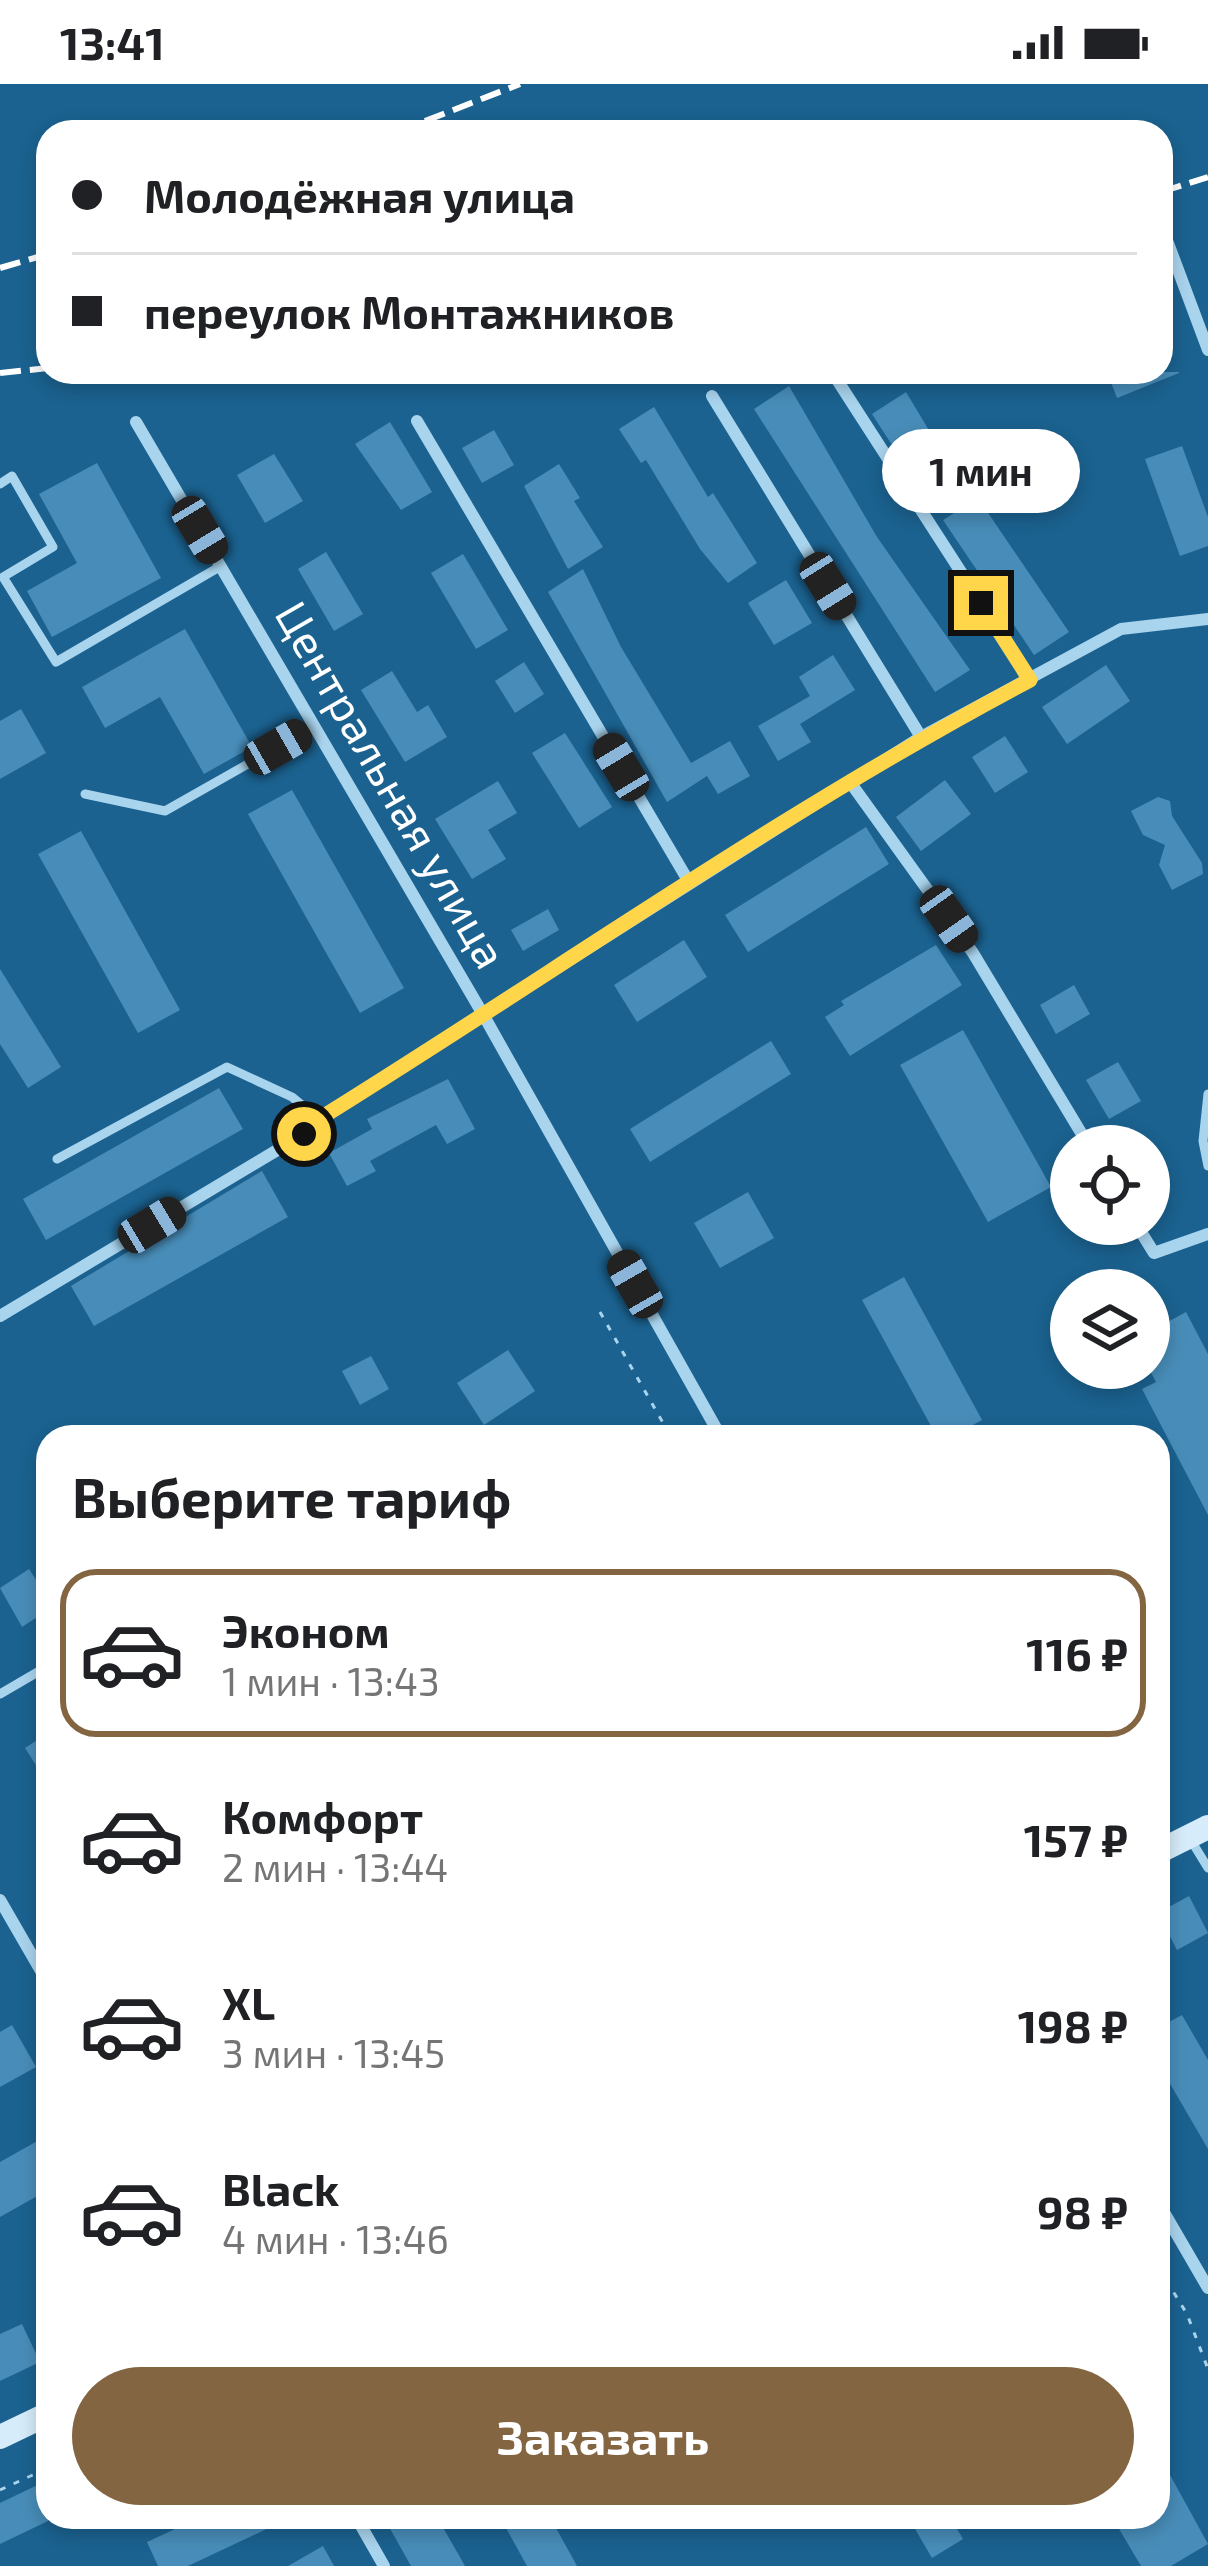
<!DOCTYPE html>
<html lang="ru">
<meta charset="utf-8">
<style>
:root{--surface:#fff;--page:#f6f6f6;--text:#202124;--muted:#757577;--line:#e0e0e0;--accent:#846542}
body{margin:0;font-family:"Exo 2",sans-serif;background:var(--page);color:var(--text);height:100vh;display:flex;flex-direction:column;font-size:45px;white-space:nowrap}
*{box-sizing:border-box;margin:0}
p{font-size:39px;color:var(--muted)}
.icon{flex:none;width:66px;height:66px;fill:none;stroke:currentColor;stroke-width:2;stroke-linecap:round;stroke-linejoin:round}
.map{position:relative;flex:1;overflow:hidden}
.details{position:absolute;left:36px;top:1341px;width:1134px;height:1104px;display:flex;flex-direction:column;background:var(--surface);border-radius:36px;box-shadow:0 6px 18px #0003}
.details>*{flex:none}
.hud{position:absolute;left:36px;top:36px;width:1137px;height:264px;border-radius:36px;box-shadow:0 6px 18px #0003;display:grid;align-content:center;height:264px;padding:0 36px;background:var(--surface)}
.fabs{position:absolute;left:1050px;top:1041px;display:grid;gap:24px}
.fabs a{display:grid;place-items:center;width:120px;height:120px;border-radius:50%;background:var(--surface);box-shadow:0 6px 18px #0003;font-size:60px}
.end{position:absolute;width:54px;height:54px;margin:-27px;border:15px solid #ffd54a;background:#111;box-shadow:0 0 0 6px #111}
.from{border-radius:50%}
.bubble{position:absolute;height:84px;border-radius:42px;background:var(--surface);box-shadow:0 6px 18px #0003;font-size:39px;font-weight:700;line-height:84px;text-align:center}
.car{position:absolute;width:36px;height:72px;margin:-36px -18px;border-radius:15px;box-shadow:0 0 9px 3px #0007;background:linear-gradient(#222 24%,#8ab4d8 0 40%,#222 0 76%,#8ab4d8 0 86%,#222 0)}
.hud b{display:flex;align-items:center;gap:42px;height:114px;font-size:45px}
.hud b+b{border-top:3px solid var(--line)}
.hud i{width:30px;height:30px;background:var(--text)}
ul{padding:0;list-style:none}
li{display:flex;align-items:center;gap:36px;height:168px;margin:0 24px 18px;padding:0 12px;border:6px solid transparent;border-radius:36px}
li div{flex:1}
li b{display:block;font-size:45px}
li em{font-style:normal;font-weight:700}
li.on{border-color:var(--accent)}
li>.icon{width:108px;height:108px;stroke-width:1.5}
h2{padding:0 36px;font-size:54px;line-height:144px}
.button{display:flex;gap:24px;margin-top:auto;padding:24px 36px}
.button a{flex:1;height:138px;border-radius:72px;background:var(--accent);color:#fff;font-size:48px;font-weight:700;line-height:138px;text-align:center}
.status{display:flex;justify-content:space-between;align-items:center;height:84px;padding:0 60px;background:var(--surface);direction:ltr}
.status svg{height:33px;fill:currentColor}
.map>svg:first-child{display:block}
.building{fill:#488db9}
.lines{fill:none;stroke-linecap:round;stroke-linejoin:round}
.path{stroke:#a9d4ee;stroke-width:3;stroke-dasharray:6 9;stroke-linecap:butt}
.lane{stroke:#a9d4ee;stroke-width:9}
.street{stroke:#a9d4ee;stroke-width:12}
.secondary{stroke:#d6ecfa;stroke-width:24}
.rail{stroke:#fff;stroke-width:6;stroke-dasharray:21 9;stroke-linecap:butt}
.route{stroke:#ffd54a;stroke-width:15}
.labels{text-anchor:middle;stroke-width:9;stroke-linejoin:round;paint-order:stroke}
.street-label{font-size:45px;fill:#fff;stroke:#1b6290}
</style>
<div class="status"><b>13:41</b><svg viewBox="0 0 49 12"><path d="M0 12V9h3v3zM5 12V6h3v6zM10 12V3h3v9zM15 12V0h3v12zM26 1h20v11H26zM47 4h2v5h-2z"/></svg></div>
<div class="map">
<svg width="1208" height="2482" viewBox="0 0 1208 2482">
<rect width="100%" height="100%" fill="#1b6290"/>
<g class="building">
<polygon points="1107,288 1179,288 1179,289 1117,314"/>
<polygon points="789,302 877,453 970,586 935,608 754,325"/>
<polygon points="906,308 957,393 926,410 898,361 894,364 872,330"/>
<polygon points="654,323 708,413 713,409 757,479 728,499 700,465 646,376 641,379 619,345"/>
<polygon points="390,338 432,408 401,426 355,360"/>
<polygon points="494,346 514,381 482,399 462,364"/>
<polygon points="1182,362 1208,433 1208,462 1180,472 1145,375"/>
<polygon points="274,370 303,417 265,439 237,391"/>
<polygon points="97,379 161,494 52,553 27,507 77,479 39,410"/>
<polygon points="559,380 580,414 574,417 603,463 568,485 524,402"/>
<polygon points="978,414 1069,548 1034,571 943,436"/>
<polygon points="326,468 363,530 334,547 298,485"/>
<polygon points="463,470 508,546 476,565 431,489"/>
<polygon points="583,485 621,563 691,679 730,657 750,692 718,710 707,692 667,718 548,508"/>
<polygon points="786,496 812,539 774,561 748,519"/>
<polygon points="185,545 252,663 204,690 160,613 105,644 82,603"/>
<polygon points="833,571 855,606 800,640 811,658 778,677 758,642 810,612 799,593"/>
<polygon points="524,578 544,610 515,629 495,597"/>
<polygon points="1106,581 1130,617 1067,660 1042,623"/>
<polygon points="392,587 417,628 428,621 447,653 405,678 361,606"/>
<polygon points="21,625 46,669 0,695 0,637"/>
<polygon points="565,649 612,723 579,744 532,669"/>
<polygon points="1005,652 1028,688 995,709 972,673"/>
<polygon points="945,696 971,730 921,767 896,733"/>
<polygon points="498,697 517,729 488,746 506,775 472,795 435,735"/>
<polygon points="292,706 404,904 360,929 248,730"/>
<polygon points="1158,713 1170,717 1172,732 1202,779 1203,790 1172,806 1159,781 1165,761 1143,751 1131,727"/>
<polygon points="866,743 889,780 748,868 725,831"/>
<polygon points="81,747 180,926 138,949 38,770"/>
<polygon points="548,825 559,846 523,867 511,846"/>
<polygon points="684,856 707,893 637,938 614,901"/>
<polygon points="936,861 962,901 850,972 825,933 844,921 841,917"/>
<polygon points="0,885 61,983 28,1004 0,960"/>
<polygon points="1074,901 1090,930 1056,950 1040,921"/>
<polygon points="963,946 1051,1103 988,1138 900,981"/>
<polygon points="771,957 791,990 650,1078 630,1045"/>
<polygon points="1118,978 1141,1017 1109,1035 1086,996"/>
<polygon points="448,995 475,1045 447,1060 436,1041 370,1077 376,1087 347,1102 329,1069 372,1045 367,1035"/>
<polygon points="219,1004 243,1045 46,1156 23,1115"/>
<polygon points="262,1087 288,1133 94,1242 71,1202"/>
<polygon points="748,1108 774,1154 720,1184 694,1139"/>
<polygon points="904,1193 982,1336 951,1353 937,1353 862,1216"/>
<polygon points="1186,1228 1208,1270 1208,1431 1142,1305 1156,1298 1149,1285 1149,1248"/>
<polygon points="508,1266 535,1307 484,1341 457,1299"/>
<polygon points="371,1272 389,1305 360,1321 342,1287"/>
<polygon points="29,1485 48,1514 48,1526 22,1543 0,1504"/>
<polygon points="48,1649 48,1700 25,1664"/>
<polygon points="1189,1812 1208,1849 1177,1866 1158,1829"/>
<polygon points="1182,1931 1208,1976 1208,2065 1158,1979 1158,1944"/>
<polygon points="12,1941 36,1983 0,2003 0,1948"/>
<polygon points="48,2051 48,2106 0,2133 0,2078"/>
<polygon points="22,2240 40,2278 0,2297 0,2250"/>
<polygon points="1158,2369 1208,2460 1171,2482 1141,2482 1112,2433 1158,2433"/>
<polygon points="48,2396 48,2437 0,2460 0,2419"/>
<polygon points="201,2433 292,2433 188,2482 158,2482 147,2458"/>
<polygon points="402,2433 437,2433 465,2482 411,2482 388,2441"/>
<polygon points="500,2433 550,2433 577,2482 527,2482"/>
<polygon points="908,2433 950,2433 963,2455 932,2474"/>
<polygon points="323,2462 334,2482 288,2482"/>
</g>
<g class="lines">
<g class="path">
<polyline points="600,1228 671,1353"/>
<polyline points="1158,2183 1187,2230 1208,2285"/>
<polyline points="0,2406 48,2384"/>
</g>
<g class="lane">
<polyline points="0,400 12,392 53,463 3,493 56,578 221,482"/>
<polyline points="85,710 165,727 315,642"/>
<polyline points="1208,1010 1203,1057 1208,1082"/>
<polyline points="57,1075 227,983 292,1013 319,1035"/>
<polyline points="0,1610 48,1582"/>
<polyline points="1189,1753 1208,1784"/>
</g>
<g class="street">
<polyline points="1168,159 1208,266"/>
<polyline points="832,288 1030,595"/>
<polyline points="712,312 921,653"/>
<polyline points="417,337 689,798"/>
<polyline points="136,338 484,932 721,1353"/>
<polyline points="850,698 973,869 1089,1062"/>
<polyline points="1136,1140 1154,1169 1208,1150"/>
<polyline points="0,1232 304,1050 319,1035 921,653 1121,545 1208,535"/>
<polyline points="0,1816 48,1899"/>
<polyline points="1158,2118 1208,2204"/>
<polyline points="356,2433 384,2482"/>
</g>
<g class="secondary">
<polyline points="1158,1768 1208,1743"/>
<polyline points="0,2353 48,2330"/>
</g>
<g class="rail">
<polyline points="397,48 520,0"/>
<polyline points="1161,108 1208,93"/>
<polyline points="0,184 48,170"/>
<polyline points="0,289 48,284"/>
</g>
</g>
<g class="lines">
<path class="route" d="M304,1050L319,1035C556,888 784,726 1030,596L981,519"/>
</g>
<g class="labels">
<g class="street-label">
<text transform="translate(391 701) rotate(60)" y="16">Центральная улица</text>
</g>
</g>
</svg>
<div class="fabs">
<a><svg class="icon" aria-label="locate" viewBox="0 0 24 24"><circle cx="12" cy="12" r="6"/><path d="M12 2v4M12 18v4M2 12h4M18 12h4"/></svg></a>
<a><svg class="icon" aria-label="layers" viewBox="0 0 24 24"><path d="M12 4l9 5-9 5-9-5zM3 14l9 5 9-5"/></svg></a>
</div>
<i class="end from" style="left:304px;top:1050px"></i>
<i class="end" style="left:981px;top:519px"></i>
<div class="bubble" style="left:882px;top:345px;width:198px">1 мин</div>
<i class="car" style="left:200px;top:446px;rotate:149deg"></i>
<i class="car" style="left:828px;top:502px;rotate:148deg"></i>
<i class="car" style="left:278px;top:663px;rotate:60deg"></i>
<i class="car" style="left:621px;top:683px;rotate:329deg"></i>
<i class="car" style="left:949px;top:835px;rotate:145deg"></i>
<i class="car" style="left:152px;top:1141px;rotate:59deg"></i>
<i class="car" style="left:635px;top:1200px;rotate:330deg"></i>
<div class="hud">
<b><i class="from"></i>Молодёжная улица</b>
<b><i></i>переулок Монтажников</b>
</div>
<section class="details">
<h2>Выберите тариф</h2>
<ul>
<li class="on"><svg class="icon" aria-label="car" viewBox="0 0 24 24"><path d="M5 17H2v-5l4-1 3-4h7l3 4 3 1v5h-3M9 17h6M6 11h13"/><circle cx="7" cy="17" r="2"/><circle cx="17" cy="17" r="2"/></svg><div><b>Эконом</b><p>1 мин · 13:43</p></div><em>116 ₽</em></li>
<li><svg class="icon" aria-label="car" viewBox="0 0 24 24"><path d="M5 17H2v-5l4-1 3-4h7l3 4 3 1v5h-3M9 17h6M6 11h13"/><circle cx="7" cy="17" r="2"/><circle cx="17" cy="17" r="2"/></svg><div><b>Комфорт</b><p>2 мин · 13:44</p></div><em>157 ₽</em></li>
<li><svg class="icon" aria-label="car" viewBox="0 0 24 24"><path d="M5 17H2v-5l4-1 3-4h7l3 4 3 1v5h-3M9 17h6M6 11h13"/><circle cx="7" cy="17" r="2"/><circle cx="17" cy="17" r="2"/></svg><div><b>XL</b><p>3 мин · 13:45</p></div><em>198 ₽</em></li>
<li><svg class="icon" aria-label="car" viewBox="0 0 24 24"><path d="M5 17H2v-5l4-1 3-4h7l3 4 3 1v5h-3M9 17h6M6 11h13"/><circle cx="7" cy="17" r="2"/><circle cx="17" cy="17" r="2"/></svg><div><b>Black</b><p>4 мин · 13:46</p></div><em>98 ₽</em></li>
</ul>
<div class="button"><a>Заказать</a></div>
</section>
</div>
